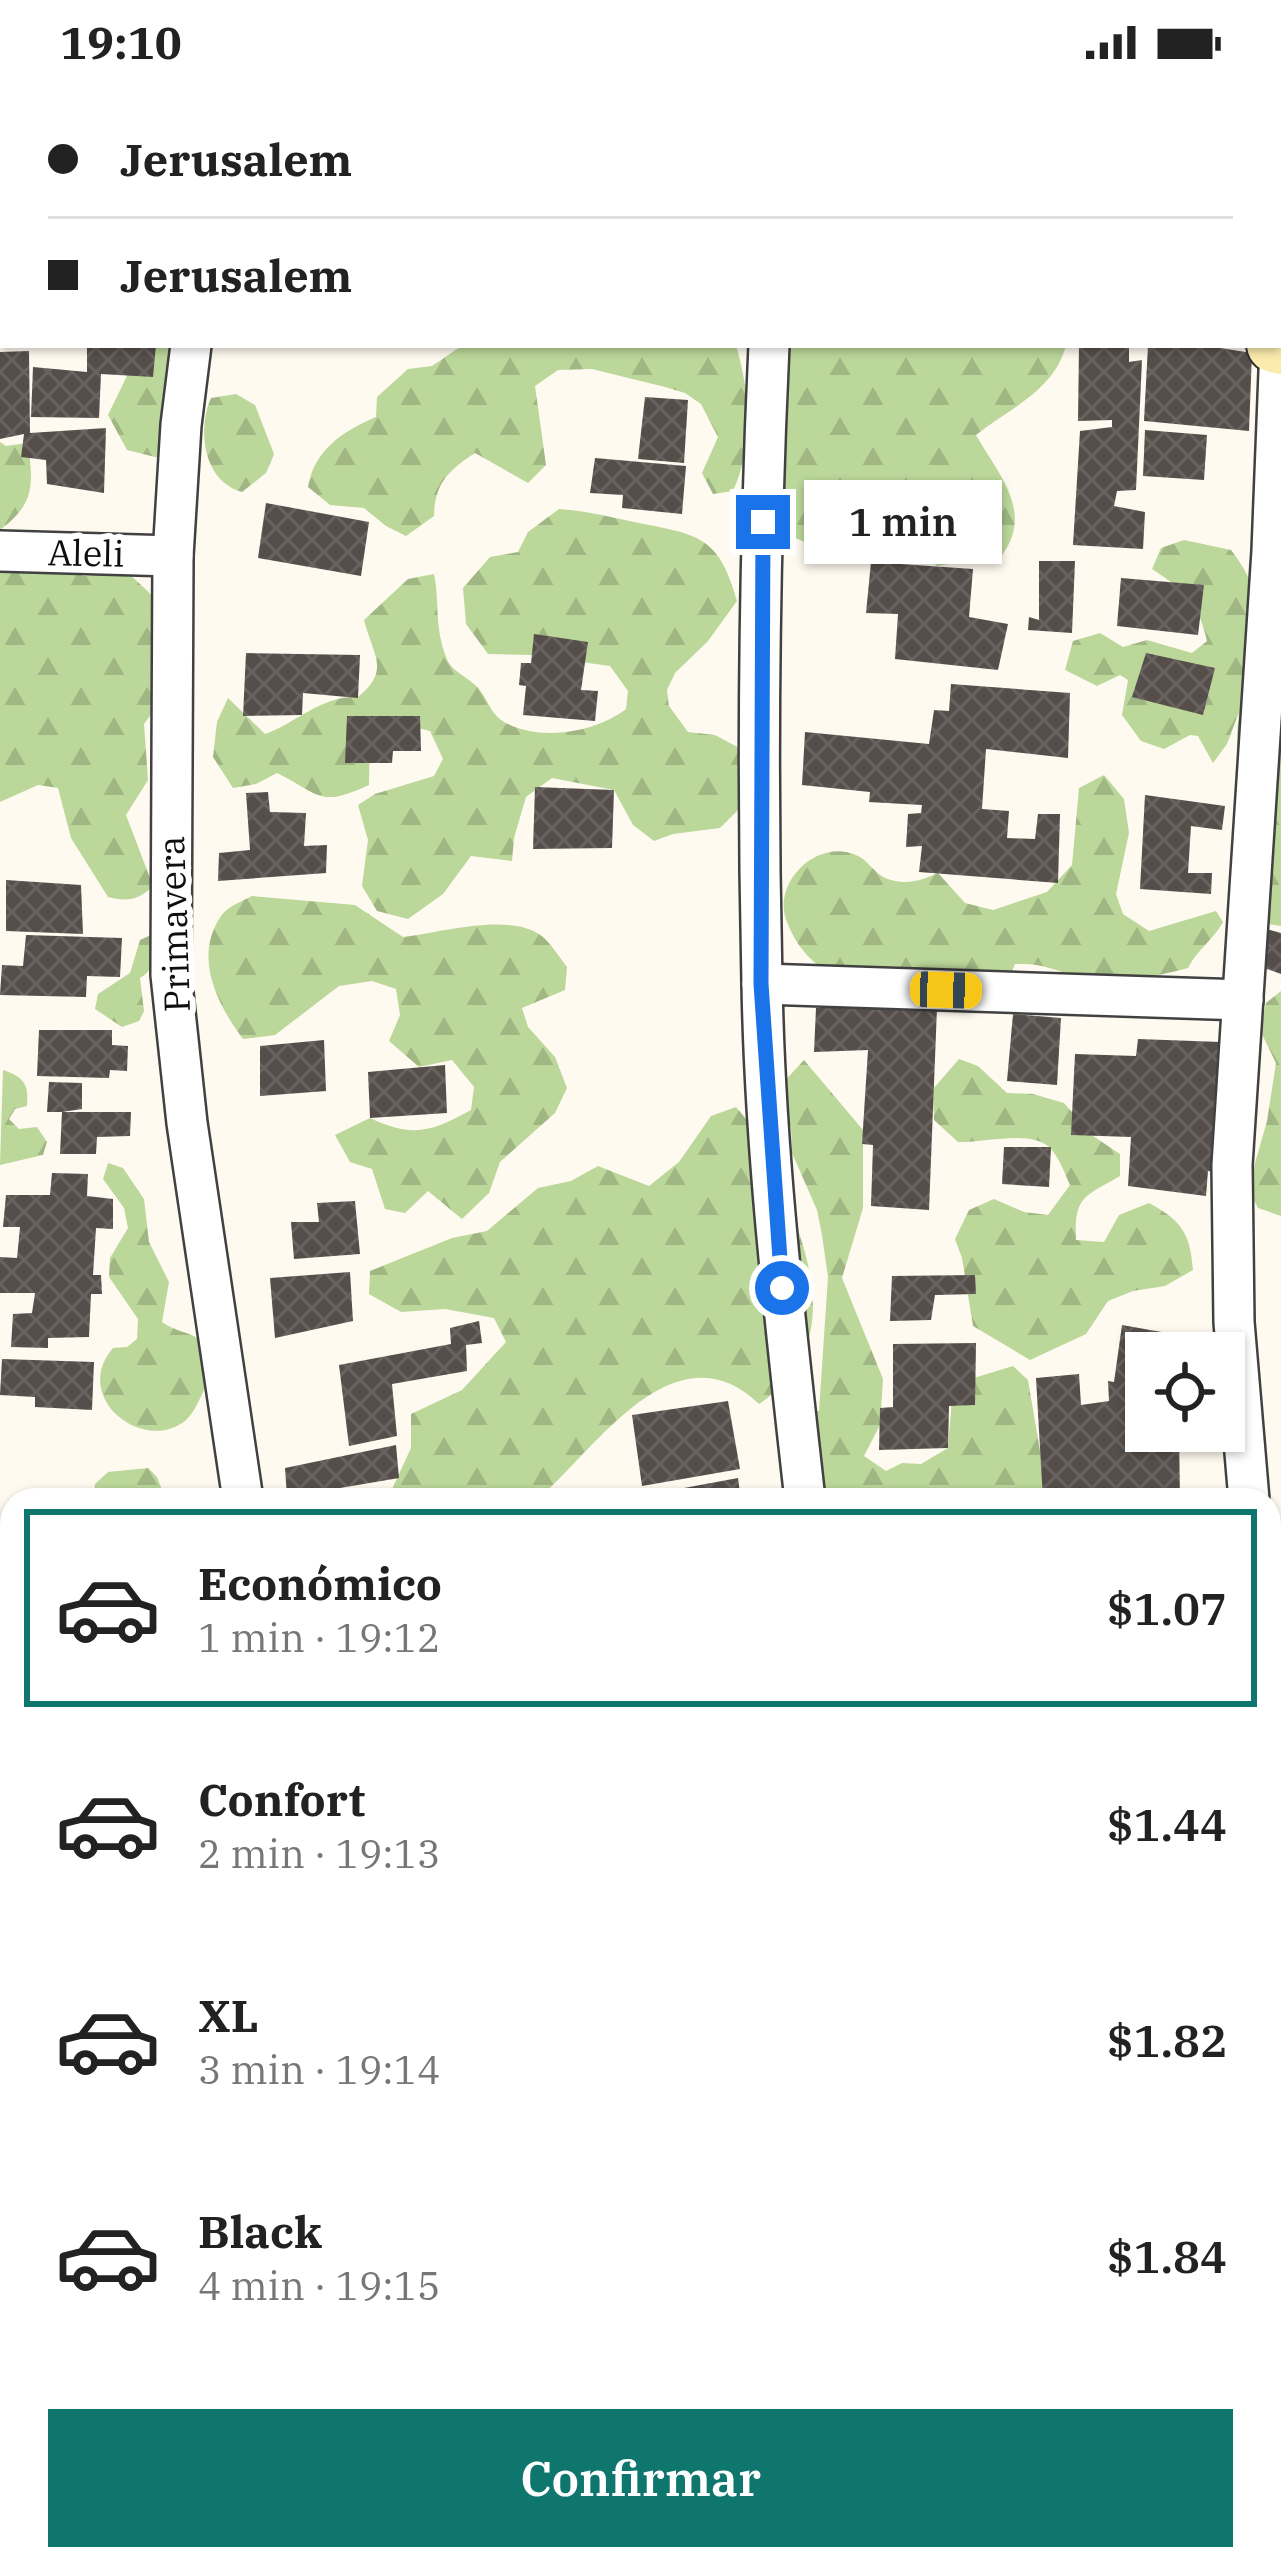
<!DOCTYPE html>
<html lang="es">
<meta charset="utf-8">
<style>
:root{--surface:#fff;--page:#f6f6f6;--text:#222;--muted:#767676;--line:#e0e0e0;--accent:#0f766e}
body{margin:0;font-family:"IBM Plex Serif",serif;background:var(--page);color:var(--text);height:100vh;display:flex;flex-direction:column;font-size:45px;white-space:nowrap}
*{box-sizing:border-box;margin:0}
p{font-size:39px;color:var(--muted)}
.icon{flex:none;width:66px;height:66px;fill:none;stroke:currentColor;stroke-width:2;stroke-linecap:round;stroke-linejoin:round}
.map{position:relative;flex:1;overflow:hidden}
.sheet{position:absolute;left:0px;top:1404px;width:1281px;height:1083px;display:flex;flex-direction:column;background:var(--surface);border-radius:36px 36px 0 0;box-shadow:0 3px 9px #0004}
.sheet>*{flex:none}
.top-card{position:absolute;left:0px;top:0px;width:1281px;height:264px;box-shadow:0 3px 9px #0004;display:grid;align-content:center;height:264px;padding:0 48px;background:var(--surface)}
.controls{position:absolute;left:1125px;top:1248px;display:grid;gap:24px}
.controls a{display:grid;place-items:center;width:120px;height:120px;border-radius:0px;background:var(--surface);box-shadow:0 3px 9px #0004;font-size:60px}
.end{position:absolute;width:54px;height:54px;margin:-27px;border:15px solid #1a73e8;background:#fff;box-shadow:0 0 0 6px #fff}
.from{border-radius:50%}
.bubble{position:absolute;height:84px;border-radius:0px;background:var(--surface);box-shadow:0 3px 9px #0004;font-size:39px;font-weight:600;line-height:84px;text-align:center}
.car{position:absolute;width:36px;height:72px;margin:-36px -18px;border-radius:15px;box-shadow:0 0 9px 3px #0007;background:linear-gradient(#f5c518 24%,#345 0 40%,#f5c518 0 76%,#345 0 86%,#f5c518 0)}
.top-card b{display:flex;align-items:center;gap:42px;height:114px;font-size:45px}
.top-card b+b{border-top:3px solid var(--line)}
.top-card i{width:30px;height:30px;background:var(--text)}
ul{padding:21px 0 0;list-style:none}
li{display:flex;align-items:center;gap:36px;height:198px;margin:0 24px 18px;padding:0 24px;border:6px solid transparent;border-radius:0px}
li div{flex:1}
li b{display:block;font-size:45px}
li em{font-style:normal;font-weight:600}
li.active{border-color:var(--accent)}
li>.icon{width:108px;height:108px;stroke-width:1.5}
.button{display:flex;gap:24px;margin-top:auto;padding:24px 48px}
.button a{flex:1;height:138px;border-radius:0px;background:var(--accent);color:#fff;font-size:48px;font-weight:600;line-height:138px;text-align:center}
.status{display:flex;justify-content:space-between;align-items:center;height:84px;padding:0 60px;background:var(--surface);direction:ltr}
.status svg{height:33px;fill:currentColor}
.map>svg:first-child{display:block}
.forest{fill:url(#forest-firs)}
.building{fill:url(#building-cross-hatch)}
.lines{fill:none;stroke-linecap:round;stroke-linejoin:round}
.lane-casing{stroke:#414141;stroke-width:22}
.street-casing{stroke:#414141;stroke-width:44}
.secondary-casing{stroke:#303030;stroke-width:58}
.lane{stroke:#fff;stroke-width:18}
.street{stroke:#fff;stroke-width:39}
.secondary{stroke:#fbebad;stroke-width:54}
.route{stroke:#1a73e8;stroke-width:15}
.labels{text-anchor:middle;stroke-width:12;stroke-linejoin:round;paint-order:stroke}
.street-label{font-size:36px;fill:#0e0e0e;stroke:#fff}
</style>
<div class="status"><b>19:10</b><svg viewBox="0 0 49 12"><path d="M0 12V9h3v3zM5 12V6h3v6zM10 12V3h3v9zM15 12V0h3v12zM26 1h20v11H26zM47 4h2v5h-2z"/></svg></div>
<div class="map">
<svg width="1281" height="2485" viewBox="0 0 1281 2485">
<defs>
<pattern id="forest-firs" width="22" height="20" patternUnits="userSpaceOnUse" patternTransform="scale(3)"><rect width="22" height="20" fill="#bbd79a"/><path d="M5 1l3.5 6h-7zM16 11l3.5 6h-7z" fill="#a0b784"/></pattern>
<pattern id="building-cross-hatch" width="8" height="8" patternUnits="userSpaceOnUse" patternTransform="scale(3)"><rect width="8" height="8" fill="#564e4a"/><path d="M0 0l8 8M0 8l8-8" fill="none" stroke="#696360"/></pattern>
</defs>
<rect width="100%" height="100%" fill="#fefaef"/>
<g class="forest">
<polygon points="142,261 199,261 181,341 159,374 127,366 108,331"/>
<path d="M463,261H736C750,309 754,361 733,407L713,410L702,389L718,353L701,320L685,309L665,303L592,285L558,286L535,302L546,381L528,399L475,369C448,387 435,399 434,432L406,452L386,442L364,424L330,421L308,403C314,366 343,347 376,333L377,313L408,285L432,282Z"/>
<path d="M782,261H1066C1055,306 1010,324 976,351C999,391 1034,428 1002,471L937,482C892,441 883,446 829,467L792,453L770,423Z"/>
<path d="M236,310L255,321L274,370L266,389L242,408C203,398 197,345 211,314Z"/>
<path d="M0,358L6,362L28,359C33,400 36,419 0,446Z"/>
<path d="M559,425C588,427 615,434 644,440C702,451 720,456 737,517L708,557L675,589L667,606L669,622L688,648L715,651L741,665L746,718L720,744L673,750L654,757L633,741L614,706L552,694L526,713L514,754L512,777L471,772L443,810L408,835L377,827L362,802L368,756L358,721L375,710L434,692L443,675L430,647L402,640L370,641L369,701C319,724 321,711 277,689L256,700L233,704L213,673L217,638L228,614L265,650C298,638 322,611 358,613C391,586 373,572 364,536L408,495L434,490C440,520 434,541 446,573C451,588 469,593 479,605C487,615 491,629 501,636C536,659 595,649 626,625L628,607L610,582L532,571L488,570L466,540L463,504L490,473L518,468L528,448Z"/>
<path d="M1184,456L1231,466C1277,525 1245,547 1241,612L1264,592L1281,557V842L1262,839C1247,767 1231,701 1239,628L1227,660L1213,679L1198,652L1190,651L1164,665L1141,657L1122,631L1128,596L1120,591L1097,602L1065,586L1073,557L1100,549L1123,563L1147,556L1192,569L1207,557C1198,517 1185,507 1152,485L1161,464Z"/>
<path d="M0,461L60,487L85,492L126,487L171,529L158,621L144,640L148,696L126,731L153,802C139,816 127,818 108,813L71,754L58,704L38,701L0,718Z"/>
<path d="M1104,691L1124,715L1129,749L1116,810L1123,830L1149,847L1216,827L1223,838C1213,856 1197,866 1188,884C1151,894 1120,899 1082,892C1053,888 1048,879 1015,880L1003,908L980,928C923,891 895,877 826,888C807,873 796,861 787,838C771,800 816,754 856,771C867,775 874,789 885,794C904,802 921,797 938,789L965,819L993,826L1047,808L1072,781L1079,704Z"/>
<path d="M252,812L355,821L403,853C439,849 513,827 543,853C552,861 560,874 567,883L565,906L522,924L528,943L555,973L567,1004L555,1029L500,1078L489,1109L462,1135L428,1107L405,1129L385,1125L372,1085L350,1078L335,1051L370,1034C413,1054 431,1048 471,1026L474,1003L452,976L419,983L389,957L400,931L396,905L372,897L339,902L275,951L243,955C217,920 193,873 221,832C227,823 242,817 252,812Z"/>
<path d="M151,851C162,867 155,885 140,894L144,927L139,937L122,943L95,925L98,910L130,889L140,856Z"/>
<polygon points="1281,907 1281,1132 1258,1124 1248,1104 1267,1037 1276,979 1260,946 1266,919"/>
<path d="M959,975L978,982L1007,1009L1033,1010L1064,1019L1093,1052L1120,1070V1092C1084,1113 1074,1112 1076,1156L1104,1158L1119,1131L1149,1119C1182,1137 1190,1149 1193,1186L1165,1202L1133,1207L1108,1217L1086,1250L1030,1276L973,1242L962,1174L955,1155L969,1126L994,1115L1024,1128L1048,1131L1070,1101C1065,1090 1060,1076 1052,1066C1034,1044 985,1059 958,1058L934,1036L933,1005Z"/>
<polygon points="804,976 863,1046 863,1124 842,1194 883,1295 880,1341 864,1372 886,1387 902,1379 921,1380 948,1364 952,1315 964,1297 1013,1282 1028,1296 1041,1373 1107,1416 962,1416 957,1411 950,1416 819,1416 795,1329 819,1327 828,1193 822,1151 817,1126 792,1069 791,1043 768,1015"/>
<path d="M3,986C24,993 29,1000 27,1022L15,1025L9,1035L19,1045L37,1043L47,1058L43,1071L0,1081Z"/>
<path d="M736,1023C760,1050 771,1079 785,1112C816,1186 837,1268 759,1320C680,1244 604,1352 550,1404L545,1416H387L411,1364V1330L462,1306L506,1258L494,1234L445,1225L401,1228L369,1210L370,1187L452,1154L487,1147L538,1104L571,1097L598,1082L649,1102L679,1078L711,1032Z"/>
<path d="M108,1079L123,1084L144,1115L149,1158L169,1198L162,1238C175,1248 196,1249 203,1259C211,1270 212,1293 205,1304C200,1314 194,1329 186,1336C145,1371 70,1314 113,1264L127,1263L137,1255L138,1235L109,1193L110,1174L128,1144L124,1124L103,1095Z"/>
<polygon points="148,1384 157,1393 166,1416 93,1416 95,1400 108,1388"/>
<polygon points="0,2449 12,2463 12,2475 121,2475 117,2485 8,2485 0,2479"/>
</g>
<g class="building">
<polygon points="87,261 156,261 153,293 101,290 99,334 31,333 33,283 87,288"/>
<polygon points="1079,261 1129,261 1129,278 1142,276 1136,406 1117,407 1114,422 1145,428 1143,465 1073,461 1080,347 1112,343 1112,336 1078,337"/>
<polygon points="1148,261 1201,261 1252,269 1249,347 1144,337"/>
<polygon points="29,267 30,349 106,344 104,409 47,400 46,376 21,373 24,350 0,355 0,268"/>
<polygon points="645,313 688,316 684,379 638,375"/>
<polygon points="1145,346 1207,351 1204,396 1143,392"/>
<polygon points="595,374 686,382 682,430 622,424 623,411 590,409"/>
<polygon points="266,419 369,438 361,492 258,474"/>
<polygon points="1039,477 1075,477 1072,549 1028,546 1029,533 1039,536"/>
<polygon points="871,478 973,485 969,533 1008,540 998,586 895,575 898,530 866,529"/>
<polygon points="1121,494 1204,501 1198,551 1117,542"/>
<polygon points="534,550 588,558 581,606 598,607 595,637 523,631 526,602 519,601 521,579 531,579"/>
<polygon points="246,569 360,571 358,614 303,609 302,631 243,632"/>
<polygon points="1146,569 1215,584 1203,631 1132,613"/>
<polygon points="951,600 1070,609 1068,674 986,665 982,725 1009,727 1007,754 1035,755 1038,730 1060,730 1058,799 919,788 922,762 906,763 908,730 921,729 922,721 869,718 870,708 802,701 805,648 929,660 934,626 949,627"/>
<polygon points="347,632 420,632 421,667 393,667 392,679 345,679"/>
<polygon points="535,703 614,706 612,764 533,765"/>
<polygon points="268,708 270,728 306,729 304,762 327,761 326,789 218,797 219,769 250,766 246,709"/>
<polygon points="1145,711 1225,722 1222,746 1191,742 1188,789 1212,789 1211,810 1140,805"/>
<polygon points="6,796 81,801 83,850 6,847"/>
<polygon points="1266,845 1281,849 1281,890 1264,884"/>
<polygon points="26,851 122,854 120,893 87,892 86,913 0,911 2,881 23,882"/>
<polygon points="816,924 937,924 929,1126 871,1122 873,1061 862,1060 868,966 814,968"/>
<polygon points="1013,930 1061,934 1057,1001 1007,997"/>
<polygon points="39,946 112,946 112,961 128,962 127,987 110,986 109,994 37,992"/>
<polygon points="1138,955 1221,958 1215,1088 1208,1087 1206,1112 1128,1102 1131,1053 1071,1051 1075,970 1136,972"/>
<polygon points="324,956 326,1007 260,1012 260,962"/>
<polygon points="445,981 447,1029 370,1034 368,988"/>
<polygon points="49,998 82,999 82,1025 62,1028 131,1028 130,1052 97,1053 96,1070 60,1070 62,1028 47,1028"/>
<polygon points="1004,1063 1051,1063 1049,1103 1002,1100"/>
<polygon points="52,1089 88,1090 87,1112 113,1115 113,1145 96,1144 93,1191 101,1191 102,1210 91,1210 89,1253 48,1254 48,1264 11,1263 13,1230 32,1229 35,1209 0,1209 0,1173 17,1174 20,1143 3,1143 6,1111 50,1111"/>
<polygon points="355,1117 360,1170 294,1175 291,1138 319,1138 317,1119"/>
<polygon points="350,1188 353,1237 275,1254 270,1194"/>
<polygon points="975,1191 976,1210 935,1211 931,1236 890,1237 892,1192"/>
<polygon points="479,1237 482,1259 466,1261 467,1287 392,1300 397,1352 349,1362 339,1281 451,1260 450,1244"/>
<polygon points="1122,1241 1201,1255 1199,1269 1146,1269 1146,1347 1179,1347 1180,1416 1043,1416 1036,1294 1079,1290 1081,1321 1109,1317 1108,1297 1114,1298"/>
<polygon points="976,1259 975,1321 949,1322 948,1364 879,1366 880,1324 893,1323 893,1260"/>
<polygon points="2,1275 94,1278 92,1326 35,1323 35,1313 0,1311"/>
<polygon points="728,1317 740,1385 642,1402 632,1331"/>
<polygon points="396,1361 399,1394 287,1413 285,1384"/>
<polygon points="738,1394 741,1416 630,1416 630,1414"/>
<rect x="0" y="1548" width="12" height="23"/>
<polygon points="6,1614 12,1614 12,1735 0,1735 0,1641 6,1640"/>
<polygon points="12,1877 12,2029 7,2029 0,1965 0,1878"/>
<polygon points="1281,2070 1281,2110 1269,2112 1269,2072"/>
<polygon points="1281,2116 1281,2160 1269,2161 1269,2118"/>
<polygon points="1281,2186 1281,2217 1269,2219 1269,2187"/>
<polygon points="209,2475 225,2475 227,2485 188,2485 186,2480"/>
<rect x="282" y="2475" width="141" height="10"/>
<polygon points="537,2475 568,2475 570,2485 518,2485 517,2481"/>
<polygon points="591,2475 644,2475 646,2485 593,2485"/>
<polygon points="668,2475 878,2475 881,2485 669,2485"/>
<polygon points="1094,2475 1123,2476 1123,2485 1093,2485"/>
</g>
<g class="lines">
<defs>
<g id="lane">
<polyline points="682,0 694,3"/>
<polyline points="527,3 529,0"/>
<polyline points="801,3 802,0"/>
</g>
<g id="street">
<polyline points="191,261 181,341 173,472 171,891 187,1039 243,1416"/>
<path d="M769,261C759,473 757,687 762,899C765,1072 786,1244 805,1416"/>
<polyline points="0,467 173,472"/>
<polyline points="762,900 1243,916"/>
<polyline points="1249,1416 1234,1238 1232,1081 1272,467 1280,262"/>
<polyline points="1269,1640 1281,1778"/>
<polyline points="0,1783 12,1782"/>
<polyline points="1269,1933 1281,1932"/>
<polyline points="0,2224 12,2223"/>
<polyline points="456,2475 458,2485"/>
<polyline points="1001,2475 1003,2485"/>
</g>
<g id="secondary">
<polyline points="0,19 3,20"/>
<polyline points="1274,261 1281,263"/>
</g>
</defs>
<use href="#lane" class="lane-casing"/>
<use href="#street" class="street-casing"/>
<use href="#secondary" class="secondary-casing"/>
<use href="#lane" class="lane"/>
<use href="#street" class="street"/>
<use href="#secondary" class="secondary"/>
</g>
<g class="lines">
<polyline class="route" points="763,438 761,900 782,1204"/>
</g>
<g class="labels">
<g class="street-label">
<text transform="translate(86 469) rotate(1)" y="13">Aleli</text>
<text transform="translate(174 840) rotate(-92)" y="13">Primavera</text>
</g>
</g>
</svg>
<div class="controls">
<a><svg class="icon" aria-label="locate" viewBox="0 0 24 24"><circle cx="12" cy="12" r="6"/><path d="M12 2v4M12 18v4M2 12h4M18 12h4"/></svg></a>
</div>
<i class="end from" style="left:782px;top:1204px"></i>
<i class="end" style="left:763px;top:438px"></i>
<div class="bubble" style="left:804px;top:396px;width:198px">1 min</div>
<i class="car" style="left:946px;top:906px;rotate:92deg"></i>
<div class="top-card">
<b><i class="from"></i>Jerusalem</b>
<b><i></i>Jerusalem</b>
</div>
<section class="sheet">
<ul>
<li class="active"><svg class="icon" aria-label="car" viewBox="0 0 24 24"><path d="M5 17H2v-5l4-1 3-4h7l3 4 3 1v5h-3M9 17h6M6 11h13"/><circle cx="7" cy="17" r="2"/><circle cx="17" cy="17" r="2"/></svg><div><b>Económico</b><p>1 min · 19:12</p></div><em>$1.07</em></li>
<li><svg class="icon" aria-label="car" viewBox="0 0 24 24"><path d="M5 17H2v-5l4-1 3-4h7l3 4 3 1v5h-3M9 17h6M6 11h13"/><circle cx="7" cy="17" r="2"/><circle cx="17" cy="17" r="2"/></svg><div><b>Confort</b><p>2 min · 19:13</p></div><em>$1.44</em></li>
<li><svg class="icon" aria-label="car" viewBox="0 0 24 24"><path d="M5 17H2v-5l4-1 3-4h7l3 4 3 1v5h-3M9 17h6M6 11h13"/><circle cx="7" cy="17" r="2"/><circle cx="17" cy="17" r="2"/></svg><div><b>XL</b><p>3 min · 19:14</p></div><em>$1.82</em></li>
<li><svg class="icon" aria-label="car" viewBox="0 0 24 24"><path d="M5 17H2v-5l4-1 3-4h7l3 4 3 1v5h-3M9 17h6M6 11h13"/><circle cx="7" cy="17" r="2"/><circle cx="17" cy="17" r="2"/></svg><div><b>Black</b><p>4 min · 19:15</p></div><em>$1.84</em></li>
</ul>
<div class="button"><a>Confirmar</a></div>
</section>
</div>
